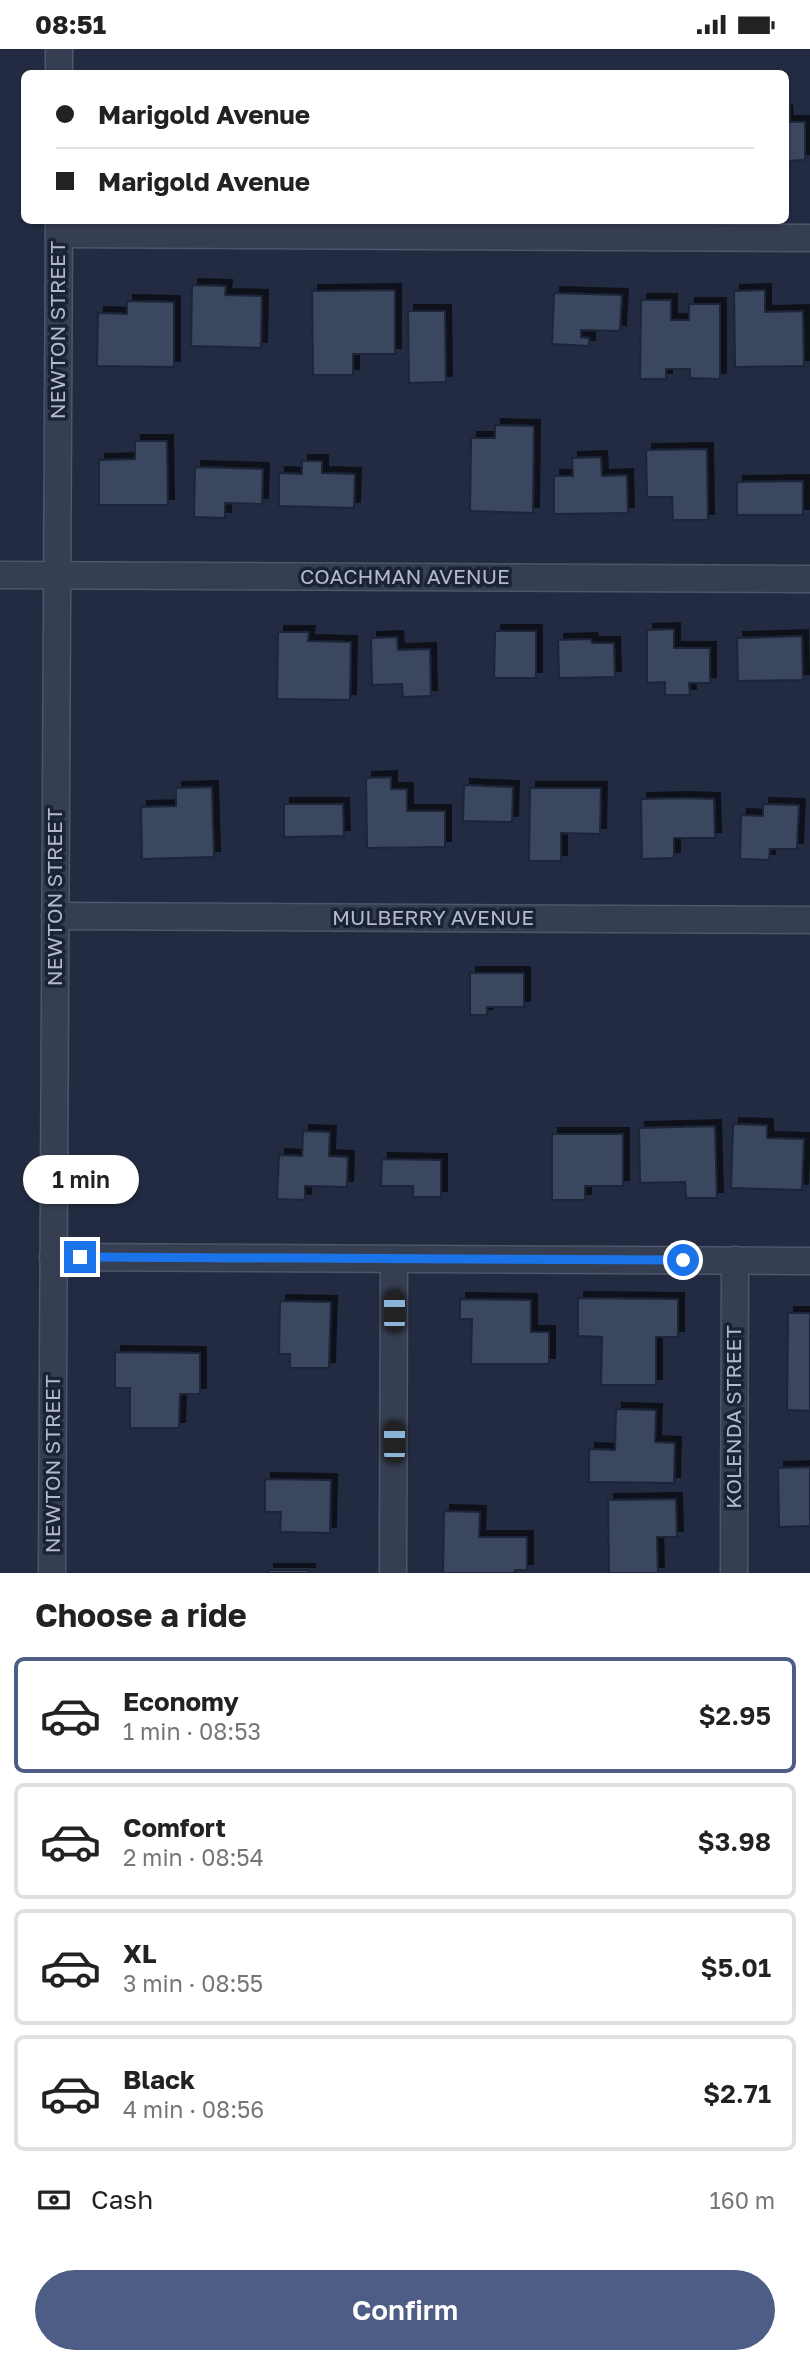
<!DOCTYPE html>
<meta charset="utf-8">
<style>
:root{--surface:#fff;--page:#f6f6f6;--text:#222;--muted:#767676;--line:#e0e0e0;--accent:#4e5d85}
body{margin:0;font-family:"Golos Text",sans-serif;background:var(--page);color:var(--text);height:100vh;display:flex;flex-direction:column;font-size:26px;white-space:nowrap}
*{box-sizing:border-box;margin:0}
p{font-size:23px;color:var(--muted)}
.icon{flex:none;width:38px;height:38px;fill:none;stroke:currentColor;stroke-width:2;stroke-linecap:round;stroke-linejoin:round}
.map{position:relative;height:1524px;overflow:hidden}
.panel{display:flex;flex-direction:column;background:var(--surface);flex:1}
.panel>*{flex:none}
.banner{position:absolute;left:21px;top:21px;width:768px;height:154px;border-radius:10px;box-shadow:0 2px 5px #0004;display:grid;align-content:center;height:154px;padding:0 35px;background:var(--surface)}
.end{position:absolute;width:32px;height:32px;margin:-16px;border:9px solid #1a73e8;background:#fff;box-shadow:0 0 0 4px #fff}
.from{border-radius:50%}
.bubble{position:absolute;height:49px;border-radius:24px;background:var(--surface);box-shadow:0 2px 5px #0004;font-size:23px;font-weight:600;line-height:49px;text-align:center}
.car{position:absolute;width:21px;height:42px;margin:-21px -10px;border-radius:9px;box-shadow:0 0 5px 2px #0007;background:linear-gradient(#222 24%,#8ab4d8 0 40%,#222 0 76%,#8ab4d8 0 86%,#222 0)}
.banner b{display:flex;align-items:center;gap:24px;height:66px;font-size:26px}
.banner b+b{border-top:2px solid var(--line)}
.banner i{width:18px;height:18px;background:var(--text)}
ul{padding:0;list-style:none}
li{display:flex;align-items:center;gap:21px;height:116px;margin:0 14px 10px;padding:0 21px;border:4px solid var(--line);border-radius:10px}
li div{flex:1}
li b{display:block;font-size:26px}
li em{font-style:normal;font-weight:600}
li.selected{border-color:var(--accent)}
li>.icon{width:63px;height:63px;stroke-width:1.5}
h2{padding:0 35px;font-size:32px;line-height:84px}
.pay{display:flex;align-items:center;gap:18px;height:77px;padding:0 35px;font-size:26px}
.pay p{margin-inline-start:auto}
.primary-button{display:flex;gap:14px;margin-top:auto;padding:14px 35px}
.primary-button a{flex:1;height:80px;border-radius:42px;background:var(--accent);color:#fff;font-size:28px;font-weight:600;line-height:80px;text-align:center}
.status{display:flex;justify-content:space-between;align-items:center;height:49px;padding:0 35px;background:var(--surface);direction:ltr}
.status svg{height:19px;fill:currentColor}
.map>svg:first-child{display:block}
.building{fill:#3b465f;stroke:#1d2538;stroke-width:2;filter:url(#shadow)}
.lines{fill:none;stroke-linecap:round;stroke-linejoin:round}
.minor-casing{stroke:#4e5669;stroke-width:29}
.minor{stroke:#363e51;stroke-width:26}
.route{stroke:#1a73e8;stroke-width:9}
.labels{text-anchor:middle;stroke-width:7;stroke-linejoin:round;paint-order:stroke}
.street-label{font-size:21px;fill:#b3b9cc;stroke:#1b2336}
</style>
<div class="status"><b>08:51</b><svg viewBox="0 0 49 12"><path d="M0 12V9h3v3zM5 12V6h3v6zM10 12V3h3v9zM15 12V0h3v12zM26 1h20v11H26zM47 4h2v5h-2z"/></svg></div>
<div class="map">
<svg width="810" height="1524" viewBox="0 0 810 1524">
<defs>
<filter id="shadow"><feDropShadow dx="6" dy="-6" stdDeviation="0" flood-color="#0009"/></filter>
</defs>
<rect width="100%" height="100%" fill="#222b41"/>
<g class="building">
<polygon points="786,61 787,73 805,73 805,111 786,112"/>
<polygon points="192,236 226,237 225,246 262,247 261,299 191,297"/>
<polygon points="395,241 395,305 353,305 353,326 313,326 312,242"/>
<polygon points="765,241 765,263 803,262 804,317 735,318 734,242"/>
<polygon points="554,244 622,246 620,282 581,281 581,288 589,289 589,297 552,295"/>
<polygon points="641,251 671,251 671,271 689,271 689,255 720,255 720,330 690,329 690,320 666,320 666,330 640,330"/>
<polygon points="127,252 174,253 174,318 97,317 98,264 127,265"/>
<polygon points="408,262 445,262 446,333 409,334"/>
<polygon points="495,376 534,377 533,464 470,462 471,389 495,389"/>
<polygon points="135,392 167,392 168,456 99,456 99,411 135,410"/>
<polygon points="707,400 708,471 673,471 672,448 647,448 646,401"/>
<polygon points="601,408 602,427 627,426 628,464 554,465 554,427 573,427 572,409"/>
<polygon points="302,412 322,412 322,424 355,425 354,459 279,457 279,424 302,425"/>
<polygon points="195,418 263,420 262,455 225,454 225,469 194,468"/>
<polygon points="803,432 803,466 737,466 737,433"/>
<polygon points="674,580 674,599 710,599 710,634 689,634 690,646 665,646 665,633 647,634 647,581"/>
<polygon points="495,582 536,582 536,629 494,629"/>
<polygon points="278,583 309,583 308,592 351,593 350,651 277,650"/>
<polygon points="802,587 803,631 738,632 737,589"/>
<polygon points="397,588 398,601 430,600 431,647 403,648 402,635 372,636 371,589"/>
<polygon points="591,590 592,594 614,594 615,628 559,629 558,591"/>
<polygon points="391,728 391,740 407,740 407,762 445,762 445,798 367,799 366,729"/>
<polygon points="464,736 513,738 512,773 463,772"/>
<polygon points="212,738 214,808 142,810 141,758 176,757 176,739"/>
<polygon points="530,739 601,739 600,785 561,784 561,812 529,812"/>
<polygon points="683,749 714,750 715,789 674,789 674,809 642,810 641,750"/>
<polygon points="284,755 343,755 344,787 284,788"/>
<polygon points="763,755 799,756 797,800 770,800 769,811 740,810 741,766 763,767"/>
<polygon points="470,924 524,924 524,958 487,958 487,966 470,966"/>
<polygon points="733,1075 767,1076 767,1089 804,1090 802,1141 731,1139"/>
<polygon points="715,1077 717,1149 686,1149 685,1133 640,1134 639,1079"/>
<polygon points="303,1082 330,1083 329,1107 348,1108 347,1138 305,1137 305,1151 277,1150 279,1106 302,1107"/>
<polygon points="552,1085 623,1085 623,1137 585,1137 585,1151 552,1151"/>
<polygon points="382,1110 441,1111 441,1148 413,1148 413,1137 381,1137"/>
<polygon points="578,1249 678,1250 678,1288 656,1288 656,1336 601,1336 602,1288 578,1287"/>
<polygon points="460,1250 531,1251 531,1283 549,1283 549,1315 471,1315 472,1270 460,1270"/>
<polygon points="280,1252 331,1253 329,1319 290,1319 290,1305 279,1305"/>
<polygon points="788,1264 810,1264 810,1362 787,1361"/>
<polygon points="115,1303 200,1304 200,1345 180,1345 179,1379 130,1379 130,1339 115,1339"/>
<polygon points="616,1360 656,1361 655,1393 675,1394 674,1434 589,1433 589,1400 615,1401"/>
<polygon points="810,1418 810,1477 779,1478 778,1419"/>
<polygon points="265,1430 331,1431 330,1484 280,1483 281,1463 265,1463"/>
<polygon points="676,1450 677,1488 657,1488 658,1524 609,1524 608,1451"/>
<polygon points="444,1462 480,1463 479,1488 527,1488 527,1521 515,1521 515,1524 443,1524"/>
<rect x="268" y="1521" width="41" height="3"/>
</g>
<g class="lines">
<defs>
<g id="minor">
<polyline points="59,24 59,0"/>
<polyline points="59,185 810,189"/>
<polyline points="0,526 810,530"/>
<polyline points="55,867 810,871"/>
<polyline points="53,1208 810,1212"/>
<polyline points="52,1524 59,172"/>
<polyline points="393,1524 394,1210"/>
<polyline points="734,1524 735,1211"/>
</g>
</defs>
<use href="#minor" class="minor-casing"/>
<use href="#minor" class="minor"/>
</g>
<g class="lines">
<polyline class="route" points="80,1208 683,1211"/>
</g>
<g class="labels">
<g class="street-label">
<text transform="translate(58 281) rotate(-90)" y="7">NEWTON STREET</text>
<text x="405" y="535">COACHMAN AVENUE</text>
<text transform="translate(55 848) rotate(-90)" y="7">NEWTON STREET</text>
<text x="433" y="876">MULBERRY AVENUE</text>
<text transform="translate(734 1368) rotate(-90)" y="7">KOLENDA STREET</text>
<text transform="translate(53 1415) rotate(-90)" y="7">NEWTON STREET</text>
</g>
</g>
</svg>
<i class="end from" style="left:683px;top:1211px"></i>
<i class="end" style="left:80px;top:1208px"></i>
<div class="bubble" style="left:23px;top:1106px;width:116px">1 min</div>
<i class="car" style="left:394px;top:1262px;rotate:0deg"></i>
<i class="car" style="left:394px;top:1393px;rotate:0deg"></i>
<div class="banner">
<b><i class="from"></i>Marigold Avenue</b>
<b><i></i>Marigold Avenue</b>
</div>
</div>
<section class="panel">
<h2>Choose a ride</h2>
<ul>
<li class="selected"><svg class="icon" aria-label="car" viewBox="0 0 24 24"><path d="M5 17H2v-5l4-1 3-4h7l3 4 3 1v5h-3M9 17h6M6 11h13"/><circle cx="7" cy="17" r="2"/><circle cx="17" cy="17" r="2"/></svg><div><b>Economy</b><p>1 min · 08:53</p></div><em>$2.95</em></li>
<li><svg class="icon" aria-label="car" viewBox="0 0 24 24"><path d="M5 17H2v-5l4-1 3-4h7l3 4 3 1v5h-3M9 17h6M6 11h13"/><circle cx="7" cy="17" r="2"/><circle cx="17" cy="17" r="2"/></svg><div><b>Comfort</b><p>2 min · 08:54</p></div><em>$3.98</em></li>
<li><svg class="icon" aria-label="car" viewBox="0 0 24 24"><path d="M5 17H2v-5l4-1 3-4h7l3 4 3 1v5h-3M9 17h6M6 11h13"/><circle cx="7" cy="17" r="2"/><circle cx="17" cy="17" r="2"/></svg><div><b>XL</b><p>3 min · 08:55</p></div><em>$5.01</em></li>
<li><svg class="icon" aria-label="car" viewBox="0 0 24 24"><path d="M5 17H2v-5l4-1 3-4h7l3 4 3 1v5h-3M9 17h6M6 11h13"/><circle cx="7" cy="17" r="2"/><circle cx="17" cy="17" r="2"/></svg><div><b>Black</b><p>4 min · 08:56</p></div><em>$2.71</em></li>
</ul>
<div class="pay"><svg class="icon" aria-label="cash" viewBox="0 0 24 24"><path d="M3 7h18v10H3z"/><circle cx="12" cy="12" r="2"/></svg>Cash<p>160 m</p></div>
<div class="primary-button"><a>Confirm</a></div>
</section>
